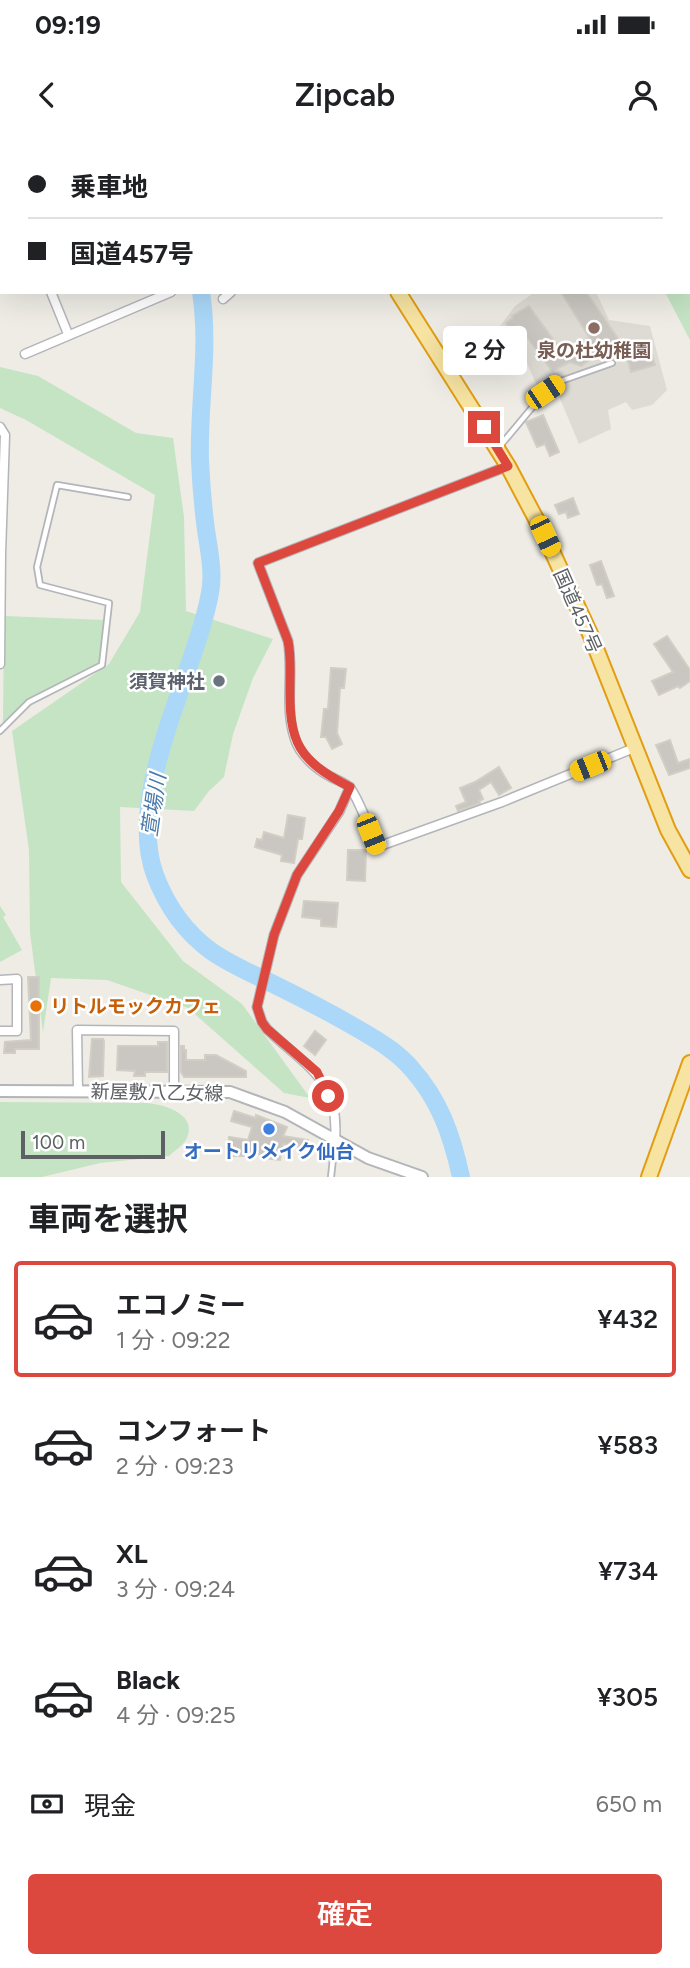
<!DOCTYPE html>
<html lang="ja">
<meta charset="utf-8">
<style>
:root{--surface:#fff;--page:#f6f6f6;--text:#202124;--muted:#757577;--line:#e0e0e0;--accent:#dc483e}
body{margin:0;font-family:Figtree,"Noto Sans JP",sans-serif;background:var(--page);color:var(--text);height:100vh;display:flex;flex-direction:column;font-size:26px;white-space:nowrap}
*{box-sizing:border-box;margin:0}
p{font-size:23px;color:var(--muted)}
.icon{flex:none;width:38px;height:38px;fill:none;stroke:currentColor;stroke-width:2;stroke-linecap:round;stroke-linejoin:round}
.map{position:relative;height:1037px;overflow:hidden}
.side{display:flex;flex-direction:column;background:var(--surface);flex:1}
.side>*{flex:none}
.hud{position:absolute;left:0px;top:0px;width:691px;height:154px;box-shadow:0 7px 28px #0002;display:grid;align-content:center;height:154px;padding:0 28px;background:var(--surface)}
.scale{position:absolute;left:21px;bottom:18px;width:144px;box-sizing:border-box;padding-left:7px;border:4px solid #5d6064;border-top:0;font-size:19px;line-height:24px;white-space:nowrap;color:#5d6064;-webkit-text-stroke:5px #fff;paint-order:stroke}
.end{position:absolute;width:32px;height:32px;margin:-16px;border:9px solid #dc483e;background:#fff;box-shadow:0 0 0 4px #fff}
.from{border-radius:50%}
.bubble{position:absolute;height:49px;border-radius:7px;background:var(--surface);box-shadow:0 7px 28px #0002;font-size:23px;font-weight:600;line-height:49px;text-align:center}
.car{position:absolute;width:21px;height:42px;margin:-21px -10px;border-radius:9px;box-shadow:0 0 5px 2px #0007;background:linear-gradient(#f5c518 24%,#345 0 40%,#f5c518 0 76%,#345 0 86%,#f5c518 0)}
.hud b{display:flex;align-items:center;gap:24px;height:66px;font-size:26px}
.hud b+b{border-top:2px solid var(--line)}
.hud i{width:18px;height:18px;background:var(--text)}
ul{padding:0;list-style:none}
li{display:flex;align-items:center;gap:21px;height:116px;margin:0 14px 10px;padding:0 14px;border:4px solid transparent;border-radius:7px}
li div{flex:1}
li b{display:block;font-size:26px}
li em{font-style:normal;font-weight:600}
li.on{border-color:var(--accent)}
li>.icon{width:63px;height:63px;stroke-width:1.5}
h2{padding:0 28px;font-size:32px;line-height:84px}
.pay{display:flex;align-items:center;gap:18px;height:77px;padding:0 28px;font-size:26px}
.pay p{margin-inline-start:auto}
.cta{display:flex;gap:14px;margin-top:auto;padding:14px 28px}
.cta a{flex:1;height:80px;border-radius:7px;background:var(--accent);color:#fff;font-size:28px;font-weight:600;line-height:80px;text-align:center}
.status{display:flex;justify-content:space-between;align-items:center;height:49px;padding:0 35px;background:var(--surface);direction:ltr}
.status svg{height:19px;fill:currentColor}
header{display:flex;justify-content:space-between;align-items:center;height:91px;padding:0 28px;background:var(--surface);font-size:32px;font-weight:600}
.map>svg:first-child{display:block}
.education{fill:#dedbd4}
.green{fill:#c4e4c4}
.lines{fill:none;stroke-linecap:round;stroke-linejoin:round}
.stream{stroke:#abd8f8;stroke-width:2.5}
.river{stroke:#abd8f8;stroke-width:18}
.building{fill:#cac7c2;stroke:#d2cec4;stroke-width:2}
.service-casing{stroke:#b3b5b9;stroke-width:8}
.minor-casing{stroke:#b3b5b9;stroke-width:11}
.tertiary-casing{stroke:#b3b5b9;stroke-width:14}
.trunk-casing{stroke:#e29e12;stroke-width:18}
.service{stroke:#fff;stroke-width:4.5}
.minor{stroke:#fff;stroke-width:8}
.tertiary{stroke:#fff;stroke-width:10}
.trunk{stroke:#f7e4a3;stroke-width:14}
.route{stroke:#dc483e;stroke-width:9}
.education-dot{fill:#8d6e63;stroke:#fff;stroke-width:2.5}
.worship-dot{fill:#6b7280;stroke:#fff;stroke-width:2.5}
.food-dot{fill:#e8710a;stroke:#fff;stroke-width:2.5}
.shop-dot{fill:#3f7fe0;stroke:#fff;stroke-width:2.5}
.labels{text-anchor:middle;stroke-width:5;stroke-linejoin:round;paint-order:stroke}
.education-label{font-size:19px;font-weight:bold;fill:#785e54;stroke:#fff}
.street-label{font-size:19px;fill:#5d6064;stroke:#fff}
.worship-label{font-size:19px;font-weight:bold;fill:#5b616d;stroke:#fff;text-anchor:end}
.food-label{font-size:19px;font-weight:bold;fill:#c56008;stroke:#fff;text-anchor:start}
.shop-label{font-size:19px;font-weight:bold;fill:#366cbe;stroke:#fff}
.water-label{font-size:21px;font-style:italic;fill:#4979a9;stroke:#fff}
</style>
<div class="status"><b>09:19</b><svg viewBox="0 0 49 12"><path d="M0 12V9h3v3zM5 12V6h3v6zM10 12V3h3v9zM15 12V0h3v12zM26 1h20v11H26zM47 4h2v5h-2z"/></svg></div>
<header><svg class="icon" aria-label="back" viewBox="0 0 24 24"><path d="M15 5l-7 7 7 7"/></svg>Zipcab<svg class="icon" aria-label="person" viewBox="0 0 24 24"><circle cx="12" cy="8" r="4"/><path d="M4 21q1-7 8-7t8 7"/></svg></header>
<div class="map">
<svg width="690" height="1037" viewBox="0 0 690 1037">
<rect width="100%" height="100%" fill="#eeece5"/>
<polygon class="education" points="535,152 596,152 609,180 650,186 667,250 652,265 632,270 626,262 608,270 611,289 579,304 553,242 538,248 522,212 497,215 491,198 515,166"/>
<g class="green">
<polygon points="584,0 690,0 690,200 665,152 690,152 690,2"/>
<polygon points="0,227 38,236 136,293 173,298 184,377 186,471 273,499 253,538 233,594 224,637 209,651 194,671 120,667 121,742 183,821 242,864 310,958 284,953 188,868 107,840 51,838 43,892 30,793 29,710 12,591 109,524 140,472 155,355 26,280 0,268"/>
<polygon points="4,476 105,480 99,522 28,560 3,585"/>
<polygon points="0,766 6,775 3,777 22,810 0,822"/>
<path d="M0,962L148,963C166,965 199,975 186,1000C182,1006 174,1011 169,1016L100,1023L42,1037H0Z"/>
</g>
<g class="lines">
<polyline class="stream" points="103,2 105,0"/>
<g class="river">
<polyline points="108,0 110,2"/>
<path d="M201,152C210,209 198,265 200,321C201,344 203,367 206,390C209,410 214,433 210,453C195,535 125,653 155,735C166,764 185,792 211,811C228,823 248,832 267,841C300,857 333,874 365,893C382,903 398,913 411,928C440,960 452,996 461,1037"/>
</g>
</g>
<g class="building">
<polygon points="561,152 586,152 619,200 594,217 582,203 589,197"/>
<polygon points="529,166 558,206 591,219 581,226 570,222 552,231 518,185 510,190 506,183 513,178 512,176"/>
<polygon points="647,200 655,225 631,232 624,207"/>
<polygon points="543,275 559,312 550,316 545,304 537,307 526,282"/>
<polygon points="573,358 579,374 568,378 566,372 559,374 555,365"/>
<polygon points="601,421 614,456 607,458 602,444 597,445 590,425"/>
<polygon points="667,496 690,530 690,541 680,548 678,546 659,555 652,541 673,532 654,504"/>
<polygon points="331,528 346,529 344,548 340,548 337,593 342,604 332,609 326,597 321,597 324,569 328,569"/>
<polygon points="670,600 678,623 690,619 690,628 669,635 656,605"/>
<polygon points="499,627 511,648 499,655 491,642 479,650 483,659 479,661 480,663 458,671 456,666 466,662 460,648 475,642"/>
<polygon points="288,675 305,678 302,699 298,699 294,723 281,721 282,715 255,707 257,699 262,700 264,692 284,698"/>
<polygon points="348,710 366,710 365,741 347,740"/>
<polygon points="304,761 338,763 336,787 321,786 321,779 302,777"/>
<polygon points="28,837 39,837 39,909 15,909 15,913 4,913 5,902 31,900"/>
<polygon points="315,891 326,900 315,915 304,906"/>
<polygon points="92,899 103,899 104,901 103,936 89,937"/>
<polygon points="158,902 167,902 167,932 145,932 145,936 134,936 135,931 117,930 118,906 158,906"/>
<polygon points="181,906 184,906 184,910 186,910 186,920 205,920 205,915 216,915 246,931 246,937 184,937 181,932"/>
<polygon points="234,971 256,978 256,975 287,987 283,996 308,1000 306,1008 283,1004 280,1020 264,1018 264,1015 248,1013 248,1016 233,1016 233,1012 228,1011 229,997 248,1000 252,987 231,981"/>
</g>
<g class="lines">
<defs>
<g id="service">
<polyline points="500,306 545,252 561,241 612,223"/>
<polyline points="0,591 29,562 102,525 109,463 40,445 37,427 57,345 128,357"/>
<polyline points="331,1037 335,1000"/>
</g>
<g id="minor">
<polyline points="0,30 2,35"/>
<polyline points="51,152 68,194"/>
<polyline points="223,159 231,152"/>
<polyline points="25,214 171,152"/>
<polyline points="0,287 5,295 1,414 0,524"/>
<path d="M508,326L258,423L288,501C294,533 284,567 295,599C300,615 316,629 331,637C337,640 346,643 350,648C359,659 371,693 377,707L502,662L634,608"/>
<polyline points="0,840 17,839 17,891 0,891"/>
<polyline points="78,951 77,890 174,891 174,951"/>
<path d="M335,999C340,939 304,925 267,889L262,882L257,867L274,795L297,735L339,672L350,647"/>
</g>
<polyline id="tertiary" points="0,951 230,952 285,972 368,1018 422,1037"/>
<g id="trunk">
<polyline points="301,0 302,2"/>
<polyline points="398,152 508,326 545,396 591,496 668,690 690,730"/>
<polyline points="649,1037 690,923"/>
</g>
</defs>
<use href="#service" class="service-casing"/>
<use href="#minor" class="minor-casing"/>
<use href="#tertiary" class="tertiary-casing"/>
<use href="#trunk" class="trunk-casing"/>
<use href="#service" class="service"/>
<use href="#minor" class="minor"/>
<use href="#tertiary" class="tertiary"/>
<use href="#trunk" class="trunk"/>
</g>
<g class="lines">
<path class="route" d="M328,956L317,932L267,889L262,882L257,867L274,795L297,735L339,671L350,647C298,620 289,603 290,545C290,530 291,516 288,501L258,423L508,326L484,287"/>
</g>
<circle class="education-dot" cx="594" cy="188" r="7"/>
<circle class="worship-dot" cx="219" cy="541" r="7"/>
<circle class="food-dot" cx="36" cy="866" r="7"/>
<circle class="shop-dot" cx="269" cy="989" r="7"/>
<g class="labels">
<g class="education-label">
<text x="594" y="217">泉の杜幼稚園</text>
</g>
<g class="street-label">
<text transform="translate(578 471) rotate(66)" y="7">国道457号</text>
<text transform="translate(157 952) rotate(1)" y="7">新屋敷八乙女線</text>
</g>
<g class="worship-label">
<text x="205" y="548">須賀神社</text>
</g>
<g class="food-label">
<text x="50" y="873">リトルモックカフェ</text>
</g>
<g class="shop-label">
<text x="269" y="1018">オートリメイク仙台</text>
</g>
<g class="water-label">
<text transform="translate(154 665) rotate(-82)" y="7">萱場川</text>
</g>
</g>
</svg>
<div class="scale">100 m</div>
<i class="end from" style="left:328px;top:956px"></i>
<i class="end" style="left:484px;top:287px"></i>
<div class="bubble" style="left:443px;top:186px;width:84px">2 分</div>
<i class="car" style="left:545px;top:252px;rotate:56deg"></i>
<i class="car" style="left:545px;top:396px;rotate:155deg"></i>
<i class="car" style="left:590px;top:626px;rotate:248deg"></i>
<i class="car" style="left:371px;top:694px;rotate:158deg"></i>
<div class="hud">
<b><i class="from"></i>乗車地</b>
<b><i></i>国道457号</b>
</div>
</div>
<section class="side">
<h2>車両を選択</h2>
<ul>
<li class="on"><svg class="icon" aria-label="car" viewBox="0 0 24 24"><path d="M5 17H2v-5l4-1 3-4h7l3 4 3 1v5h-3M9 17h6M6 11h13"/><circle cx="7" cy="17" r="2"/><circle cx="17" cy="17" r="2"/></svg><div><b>エコノミー</b><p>1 分 · 09:22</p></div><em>¥432</em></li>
<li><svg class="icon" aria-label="car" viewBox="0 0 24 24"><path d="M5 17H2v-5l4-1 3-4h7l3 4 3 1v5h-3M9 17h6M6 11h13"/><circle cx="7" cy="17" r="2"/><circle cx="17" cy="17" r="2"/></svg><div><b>コンフォート</b><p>2 分 · 09:23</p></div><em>¥583</em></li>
<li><svg class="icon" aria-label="car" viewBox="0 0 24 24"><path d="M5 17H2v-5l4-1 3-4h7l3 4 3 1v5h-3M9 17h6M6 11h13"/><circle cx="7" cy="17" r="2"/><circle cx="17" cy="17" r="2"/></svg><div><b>XL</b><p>3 分 · 09:24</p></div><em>¥734</em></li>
<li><svg class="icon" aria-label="car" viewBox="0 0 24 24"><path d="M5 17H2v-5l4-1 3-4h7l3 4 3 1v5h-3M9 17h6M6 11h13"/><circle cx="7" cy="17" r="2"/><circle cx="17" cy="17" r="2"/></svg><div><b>Black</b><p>4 分 · 09:25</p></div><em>¥305</em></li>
</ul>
<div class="pay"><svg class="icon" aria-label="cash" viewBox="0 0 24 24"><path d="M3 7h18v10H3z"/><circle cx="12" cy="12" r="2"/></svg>現金<p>650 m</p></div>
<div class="cta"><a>確定</a></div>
</section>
